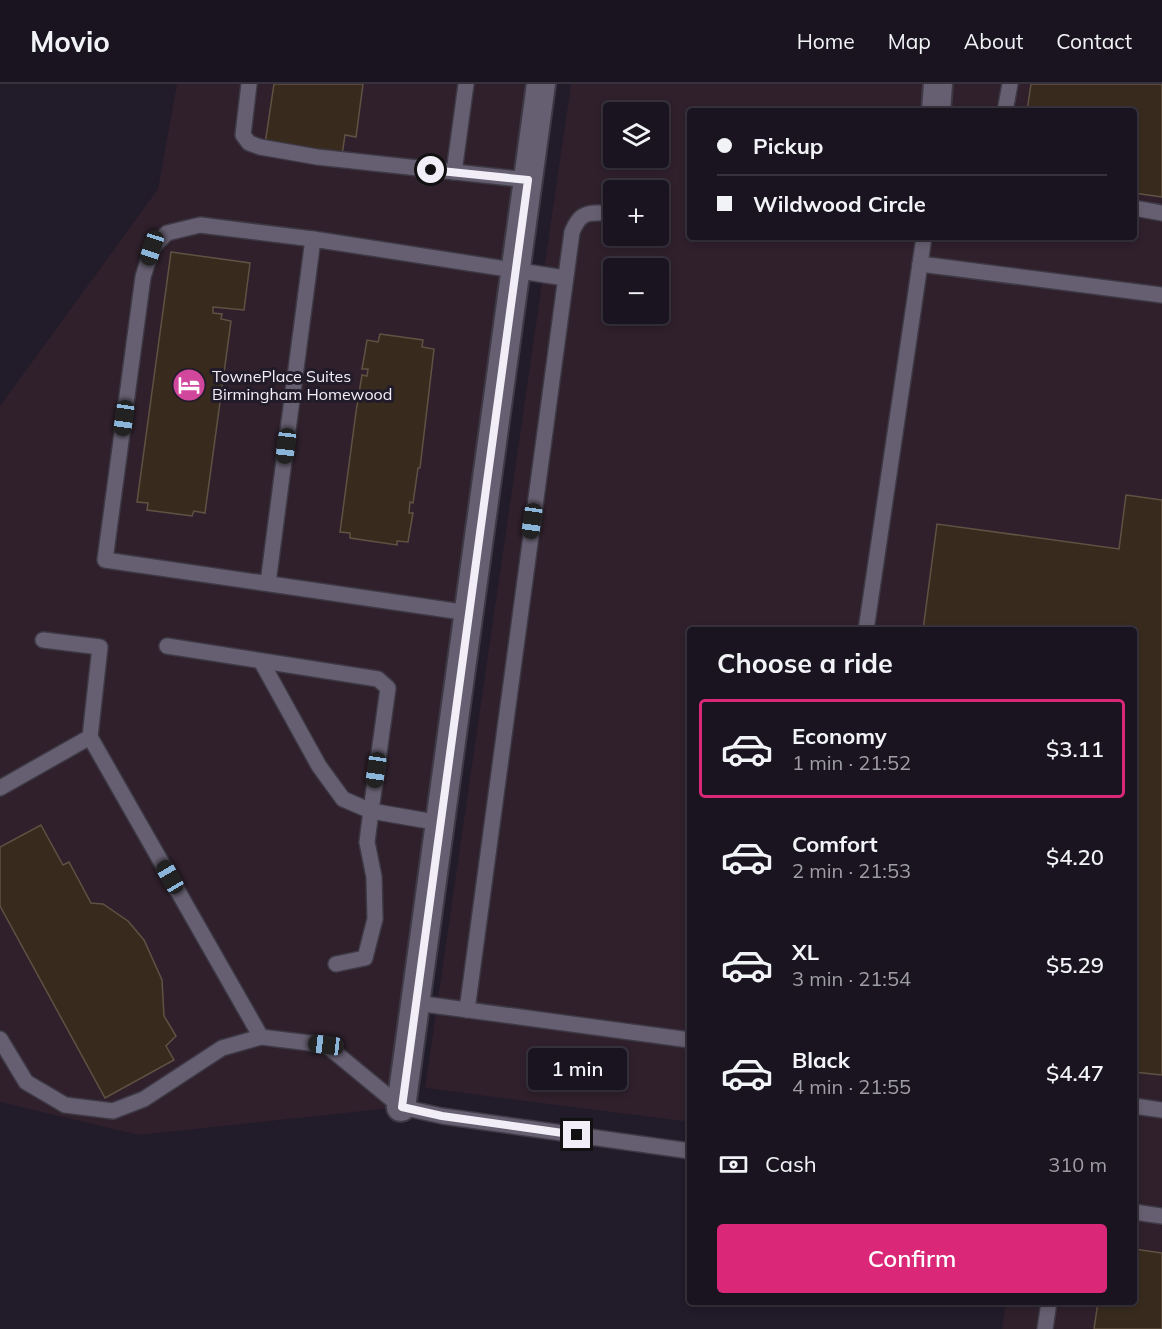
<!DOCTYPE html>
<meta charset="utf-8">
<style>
:root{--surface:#191420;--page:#26212d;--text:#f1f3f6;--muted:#9f9ea5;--line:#37333e;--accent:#db2777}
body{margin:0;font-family:Mulish,sans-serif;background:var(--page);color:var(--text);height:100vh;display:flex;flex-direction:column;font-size:22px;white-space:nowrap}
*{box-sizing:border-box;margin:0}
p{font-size:20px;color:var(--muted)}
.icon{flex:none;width:33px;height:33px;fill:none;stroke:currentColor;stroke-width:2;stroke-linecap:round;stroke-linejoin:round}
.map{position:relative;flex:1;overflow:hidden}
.sheet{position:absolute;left:687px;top:543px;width:450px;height:678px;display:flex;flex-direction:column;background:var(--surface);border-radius:6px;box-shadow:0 3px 9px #0003,0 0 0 2px var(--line)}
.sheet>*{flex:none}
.hud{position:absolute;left:687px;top:24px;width:450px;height:132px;border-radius:6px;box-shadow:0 3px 9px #0003,0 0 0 2px var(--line);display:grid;align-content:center;height:132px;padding:0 30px;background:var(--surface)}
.fabs{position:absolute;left:603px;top:18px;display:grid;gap:12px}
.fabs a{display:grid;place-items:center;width:66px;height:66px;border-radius:6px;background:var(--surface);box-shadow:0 3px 9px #0003,0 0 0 2px var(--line);font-size:30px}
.end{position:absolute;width:27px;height:27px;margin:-14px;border:8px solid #f2eef8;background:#111;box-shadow:0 0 0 3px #111}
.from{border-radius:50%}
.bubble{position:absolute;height:42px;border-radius:6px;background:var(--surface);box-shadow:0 3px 9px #0003,0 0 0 2px var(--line);font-size:20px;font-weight:600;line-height:42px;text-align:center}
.car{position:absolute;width:18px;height:36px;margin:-18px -9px;border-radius:8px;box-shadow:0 0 4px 2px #0007;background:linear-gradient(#222 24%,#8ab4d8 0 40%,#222 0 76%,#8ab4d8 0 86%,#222 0)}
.hud b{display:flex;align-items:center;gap:21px;height:57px;font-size:22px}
.hud b+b{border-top:2px solid var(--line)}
.hud i{width:15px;height:15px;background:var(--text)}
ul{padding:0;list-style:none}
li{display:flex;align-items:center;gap:18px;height:99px;margin:0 12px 9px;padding:0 18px;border:3px solid transparent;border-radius:6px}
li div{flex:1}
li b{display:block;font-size:22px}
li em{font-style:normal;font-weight:600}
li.current{border-color:var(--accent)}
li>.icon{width:54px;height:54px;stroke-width:1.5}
h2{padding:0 30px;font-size:27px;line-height:72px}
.pay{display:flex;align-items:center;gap:15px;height:66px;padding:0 30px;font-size:22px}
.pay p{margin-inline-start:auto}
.action{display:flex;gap:12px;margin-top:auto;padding:12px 30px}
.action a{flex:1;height:69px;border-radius:6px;background:var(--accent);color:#fff;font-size:24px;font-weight:600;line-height:69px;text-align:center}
header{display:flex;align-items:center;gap:36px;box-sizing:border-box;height:84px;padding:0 30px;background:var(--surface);border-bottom:2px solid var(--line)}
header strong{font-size:28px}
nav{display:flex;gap:33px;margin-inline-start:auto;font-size:21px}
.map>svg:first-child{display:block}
.commercial{fill:#2f202b;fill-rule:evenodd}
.building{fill:#382b1e;stroke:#605243;stroke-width:1.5}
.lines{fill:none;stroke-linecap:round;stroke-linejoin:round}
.lane-casing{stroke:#3d3945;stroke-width:18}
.street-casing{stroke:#3d3945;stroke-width:32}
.lane{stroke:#665f71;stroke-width:15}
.street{stroke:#665f71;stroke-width:28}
.route{stroke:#f2eef8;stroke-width:8}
.labels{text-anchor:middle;stroke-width:6;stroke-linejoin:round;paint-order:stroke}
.poi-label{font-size:16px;fill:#f2eef8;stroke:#211b2a;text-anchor:start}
</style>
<header>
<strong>Movio</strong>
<nav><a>Home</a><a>Map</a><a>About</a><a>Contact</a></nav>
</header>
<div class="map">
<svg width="1162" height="1245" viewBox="0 0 1162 1245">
<rect width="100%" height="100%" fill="#211b2a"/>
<g class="commercial">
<polygon points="177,0 541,0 401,1023 139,1051 0,1018 0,322 158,105"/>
<path d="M571,0H1162V1245H1002L1006,1218H1134V546H690V1038L425,1004ZM690,27H1134V153H690ZM614,28H658V74H614ZM614,106H658V152H614ZM614,184H658V230H614Z"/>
</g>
<g class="building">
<polygon points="274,0 363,0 356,53 345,51 342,71 265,60"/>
<polygon points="1031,0 1162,0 1162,113 1134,109 1134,27 1027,27"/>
<polygon points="171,168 250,179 244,226 213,223 213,229 222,230 221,235 231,237 205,429 194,427 192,432 147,426 148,419 137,418"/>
<polygon points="380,250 423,256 422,263 434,265 420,384 418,384 413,419 410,418 409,429 413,429 408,458 397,457 397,461 350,454 350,449 340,448 356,328 362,291 367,292 368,285 362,285 367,256 378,258"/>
<polygon points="1126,411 1162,416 1162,991 1134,988 1134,546 923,546 937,440 1119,465"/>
<polygon points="41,741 63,781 69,778 91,819 103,820 128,837 144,856 162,896 164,932 176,952 166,962 174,976 105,1014 0,822 0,763"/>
<polygon points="1134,1165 1162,1169 1162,1245 1094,1245 1098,1218 1134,1218"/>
</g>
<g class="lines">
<defs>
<g id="lane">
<polyline points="249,0 243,51 249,59 260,63 317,73 528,96"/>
<polyline points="1005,27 1010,0"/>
<polyline points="454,88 466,0"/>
<polyline points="1134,124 1162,129"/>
<polyline points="920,180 1162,211"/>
<polyline points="268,499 313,155"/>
<polyline points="469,529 105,476 143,193 152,164 167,149 200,141 313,155 565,194"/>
<polyline points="866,546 924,153"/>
<polyline points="43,556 100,563 90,653"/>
<polyline points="167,562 378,595 388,604 371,727 440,739"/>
<polyline points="261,577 319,682 343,715 371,727 367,758 374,793 375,835 365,874 336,880"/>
<polyline points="0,704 90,653 261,953"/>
<polyline points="416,919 690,956"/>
<path d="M467,926L572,148C578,134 583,128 599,129"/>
<polyline points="0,955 26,998 65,1021 113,1027 144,1015 222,964 261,953 326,961 401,1023 442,1032 690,1067"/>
<polyline points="1134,1022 1162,1026"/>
<polyline points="1134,1128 1162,1132"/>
<polyline points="1045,1245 1049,1218"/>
</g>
<g id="street">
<polyline points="936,27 938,0"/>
<polyline points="401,1023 541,0"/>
</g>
</defs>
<use href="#lane" class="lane-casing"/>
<use href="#street" class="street-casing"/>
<use href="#lane" class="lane"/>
<use href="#street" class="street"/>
</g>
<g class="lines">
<polyline class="route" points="431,86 528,96 402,1023 442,1032 577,1051"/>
</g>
<defs>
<symbol id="hotel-disc" viewBox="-11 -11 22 22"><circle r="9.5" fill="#d1479c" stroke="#211b2a"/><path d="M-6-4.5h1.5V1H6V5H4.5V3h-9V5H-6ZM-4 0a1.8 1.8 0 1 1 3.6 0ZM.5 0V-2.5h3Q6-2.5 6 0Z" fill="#fff"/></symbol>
</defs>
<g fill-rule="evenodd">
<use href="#hotel-disc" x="170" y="282" width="38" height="38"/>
</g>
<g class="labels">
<g class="poi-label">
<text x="212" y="298">TownePlace Suites<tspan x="212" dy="18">Birmingham Homewood</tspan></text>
</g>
</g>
</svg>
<div class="fabs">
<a><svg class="icon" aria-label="layers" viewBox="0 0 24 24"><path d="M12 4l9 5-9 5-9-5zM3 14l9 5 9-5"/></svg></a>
<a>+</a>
<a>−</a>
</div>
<i class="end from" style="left:431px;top:86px"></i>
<i class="end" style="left:577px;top:1051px"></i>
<div class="bubble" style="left:528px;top:964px;width:99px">1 min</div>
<i class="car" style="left:152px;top:164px;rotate:198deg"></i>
<i class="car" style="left:124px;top:334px;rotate:188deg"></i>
<i class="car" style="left:286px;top:362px;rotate:187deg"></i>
<i class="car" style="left:532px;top:437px;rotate:188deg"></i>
<i class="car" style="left:376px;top:686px;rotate:188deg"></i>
<i class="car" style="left:170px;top:793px;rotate:330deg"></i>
<i class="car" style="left:326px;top:961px;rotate:277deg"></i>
<div class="hud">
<b><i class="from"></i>Pickup</b>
<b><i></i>Wildwood Circle</b>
</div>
<section class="sheet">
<h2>Choose a ride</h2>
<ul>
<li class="current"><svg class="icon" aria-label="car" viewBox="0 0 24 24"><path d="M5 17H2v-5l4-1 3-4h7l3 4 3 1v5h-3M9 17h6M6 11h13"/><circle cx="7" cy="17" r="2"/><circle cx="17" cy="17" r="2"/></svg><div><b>Economy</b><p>1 min · 21:52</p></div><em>$3.11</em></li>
<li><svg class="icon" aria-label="car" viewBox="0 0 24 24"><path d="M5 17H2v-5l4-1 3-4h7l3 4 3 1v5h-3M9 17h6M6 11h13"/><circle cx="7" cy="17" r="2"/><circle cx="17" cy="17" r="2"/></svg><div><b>Comfort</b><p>2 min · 21:53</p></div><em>$4.20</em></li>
<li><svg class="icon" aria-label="car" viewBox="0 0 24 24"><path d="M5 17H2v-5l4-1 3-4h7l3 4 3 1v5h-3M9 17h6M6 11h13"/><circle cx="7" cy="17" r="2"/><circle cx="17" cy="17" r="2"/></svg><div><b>XL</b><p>3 min · 21:54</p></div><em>$5.29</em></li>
<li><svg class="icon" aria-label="car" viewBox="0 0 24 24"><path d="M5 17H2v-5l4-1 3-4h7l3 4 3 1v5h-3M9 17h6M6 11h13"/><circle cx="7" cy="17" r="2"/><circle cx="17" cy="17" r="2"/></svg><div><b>Black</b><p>4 min · 21:55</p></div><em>$4.47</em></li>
</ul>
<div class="pay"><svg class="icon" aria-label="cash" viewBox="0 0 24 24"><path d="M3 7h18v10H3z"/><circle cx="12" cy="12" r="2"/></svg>Cash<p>310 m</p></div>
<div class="action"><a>Confirm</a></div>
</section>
</div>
